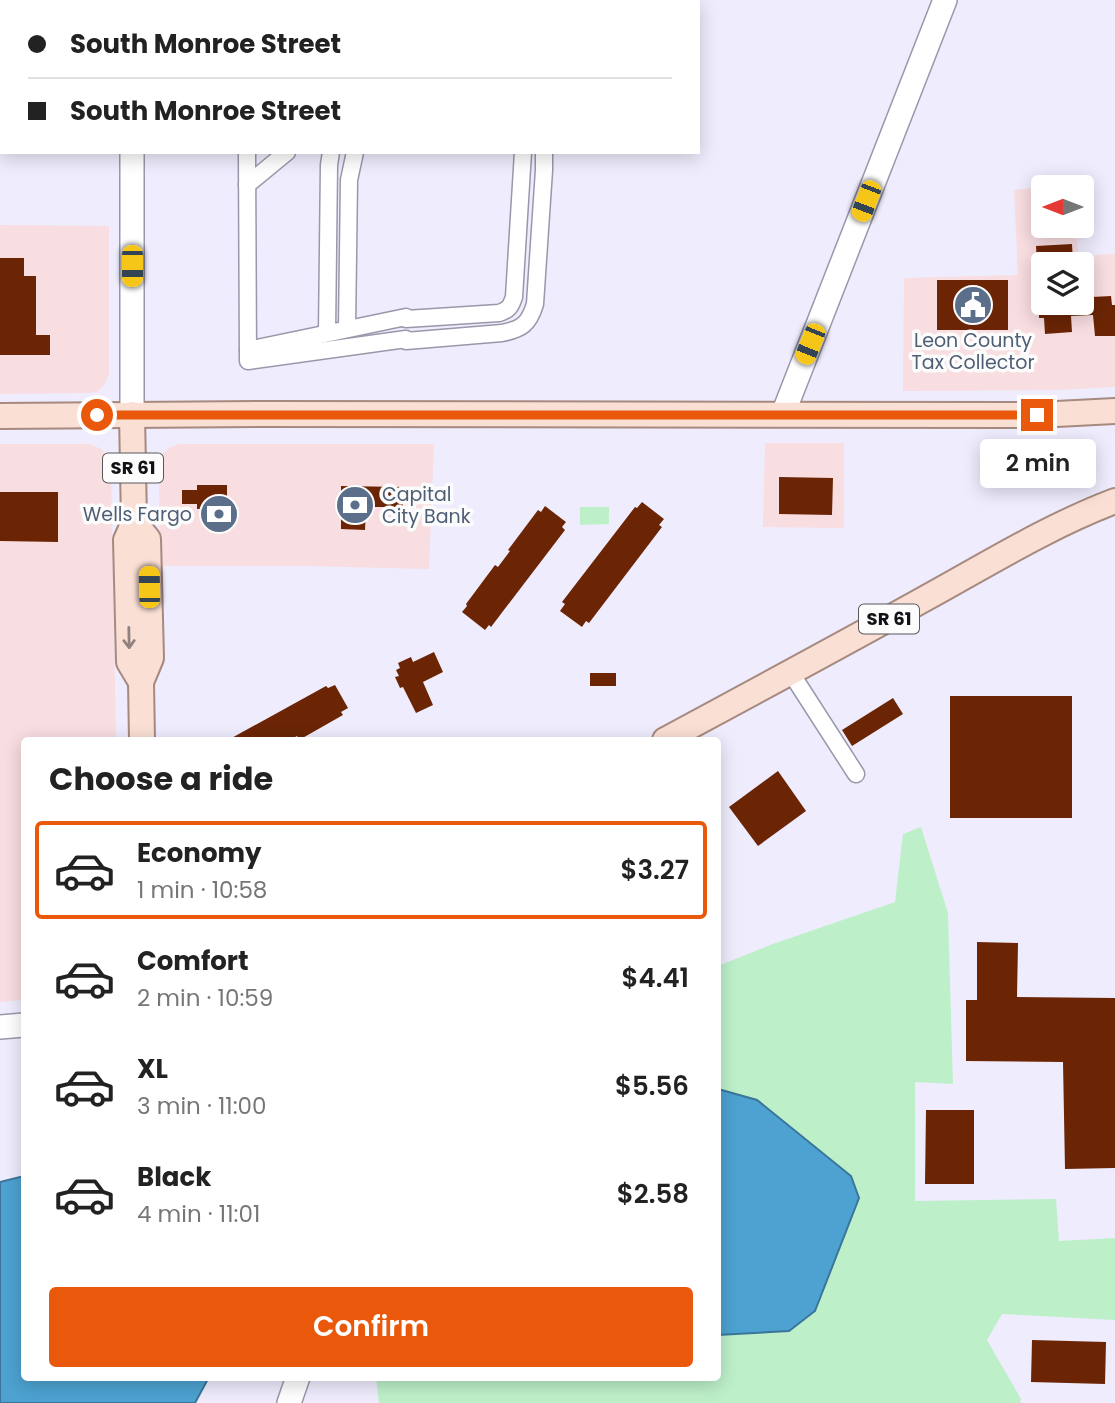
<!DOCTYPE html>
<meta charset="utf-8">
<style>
:root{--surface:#fff;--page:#f6f6f6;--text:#222;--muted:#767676;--line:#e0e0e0;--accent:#ea580c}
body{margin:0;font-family:Poppins,sans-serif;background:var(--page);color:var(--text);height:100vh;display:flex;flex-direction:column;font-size:26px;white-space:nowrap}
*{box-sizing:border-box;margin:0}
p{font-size:23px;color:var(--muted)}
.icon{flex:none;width:38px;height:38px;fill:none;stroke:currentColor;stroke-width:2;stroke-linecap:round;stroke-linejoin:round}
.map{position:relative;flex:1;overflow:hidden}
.panel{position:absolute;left:21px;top:737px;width:700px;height:644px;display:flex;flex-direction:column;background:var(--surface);border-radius:7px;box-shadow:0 4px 18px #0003}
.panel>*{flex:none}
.guide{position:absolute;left:0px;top:0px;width:700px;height:154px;box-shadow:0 4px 18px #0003;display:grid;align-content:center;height:154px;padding:0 28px;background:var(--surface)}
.needle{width:46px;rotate:270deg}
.tools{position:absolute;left:1031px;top:175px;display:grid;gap:14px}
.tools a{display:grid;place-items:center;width:63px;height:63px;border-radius:7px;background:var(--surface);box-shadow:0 4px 18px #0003;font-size:35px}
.end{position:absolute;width:32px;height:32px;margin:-16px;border:9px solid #ea580c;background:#fff;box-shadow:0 0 0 4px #fff}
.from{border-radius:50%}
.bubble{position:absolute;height:49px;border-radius:7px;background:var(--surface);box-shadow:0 4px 18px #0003;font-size:23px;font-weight:600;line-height:49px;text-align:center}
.car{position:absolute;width:21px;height:42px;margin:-21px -10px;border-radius:9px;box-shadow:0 0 5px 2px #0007;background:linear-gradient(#f5c518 24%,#345 0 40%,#f5c518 0 76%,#345 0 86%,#f5c518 0)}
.guide b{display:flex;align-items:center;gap:24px;height:66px;font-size:26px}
.guide b+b{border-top:2px solid var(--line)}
.guide i{width:18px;height:18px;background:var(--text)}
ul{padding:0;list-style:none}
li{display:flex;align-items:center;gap:21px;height:98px;margin:0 14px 10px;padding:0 14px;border:4px solid transparent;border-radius:7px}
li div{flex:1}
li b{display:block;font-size:26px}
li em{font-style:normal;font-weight:600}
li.selected{border-color:var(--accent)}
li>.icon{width:63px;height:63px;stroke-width:1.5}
h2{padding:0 28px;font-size:32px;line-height:84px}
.button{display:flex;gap:14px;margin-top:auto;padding:14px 28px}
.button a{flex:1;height:80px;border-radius:7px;background:var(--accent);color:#fff;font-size:28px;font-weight:600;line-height:80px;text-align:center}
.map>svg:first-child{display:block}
.commercial{fill:#f8dde1;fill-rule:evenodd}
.green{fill:#bdf0c9}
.water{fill:#4da2d1;stroke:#3b769a;stroke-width:2}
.building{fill:#6b2505}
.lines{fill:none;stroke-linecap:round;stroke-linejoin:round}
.street-casing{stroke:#9a97aa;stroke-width:19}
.secondary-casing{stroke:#9a97aa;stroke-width:26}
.primary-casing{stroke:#a6897f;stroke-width:28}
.street{stroke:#fff;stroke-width:16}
.secondary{stroke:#fff;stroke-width:23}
.primary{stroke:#f9dfd4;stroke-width:24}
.oneway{stroke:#91827f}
.route{stroke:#ea580c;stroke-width:9}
.labels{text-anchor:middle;stroke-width:7;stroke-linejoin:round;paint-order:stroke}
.shield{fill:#fcfcfc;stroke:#58585c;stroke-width:2}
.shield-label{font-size:18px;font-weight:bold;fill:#121118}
.service-label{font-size:19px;fill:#4e5e75;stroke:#fcfcfc}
</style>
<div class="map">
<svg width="1115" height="1403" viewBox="0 0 1115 1403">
<rect width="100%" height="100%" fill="#efecfd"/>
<g class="commercial">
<path d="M1043,187V226H1075L1079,256L1115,254V387L1059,390L903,391L904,278L1018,275L1014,190ZM1043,264H1082V303H1043Z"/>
<polygon points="0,225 109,226 109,374 104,385 97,392 88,393 0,394"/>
<polygon points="765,443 844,443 844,528 763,527"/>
<polygon points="0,444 90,444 101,449 107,456 111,465 116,740 24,740 24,1000 0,1002"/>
<polygon points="179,444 434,444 429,569 306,566 160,566 159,463 162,454 171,447"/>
</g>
<g class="green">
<polygon points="580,507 609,507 609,524 580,525"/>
<polygon points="921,827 948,913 953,1084 915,1082 915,1201 1056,1199 1059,1241 1115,1238 1115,1320 1002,1314 987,1340 1021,1399 1020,1403 379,1403 376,1377 718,1377 718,966 770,945 895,902 903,834"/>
</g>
<g class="water">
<polygon points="718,1089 757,1100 851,1176 859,1198 815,1311 789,1331 718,1335"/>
<polygon points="24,1176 24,1377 209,1377 195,1403 0,1403 0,1182"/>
</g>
<g class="building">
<polygon points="1072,244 1073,264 1037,264 1036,246"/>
<polygon points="0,258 24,258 24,276 36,276 36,335 50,335 50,355 0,355"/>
<rect x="937" y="280" width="71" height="50"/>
<polygon points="1111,296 1112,305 1115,305 1115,336 1095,336 1093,315 1071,316 1072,332 1045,334 1044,318 1039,318 1039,303 1092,303 1092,297"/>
<polygon points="779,477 833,478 832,515 779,514"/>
<polygon points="197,485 227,485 227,509 197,509 197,504 182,504 182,490 197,490"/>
<polygon points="341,486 403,487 403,507 366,507 365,530 341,529"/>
<polygon points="0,492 58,492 58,542 0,541"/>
<polygon points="642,502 664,519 659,525 662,527 589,623 586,621 582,627 560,611 565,604 562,602 635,507 637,508"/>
<polygon points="545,506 566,522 562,527 565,530 491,627 489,625 485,630 462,612 467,606 466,604 495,565 498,567 510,551 508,550 538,510 541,512"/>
<polygon points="434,652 443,672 423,682 433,705 416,713 403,687 400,688 395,677 399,676 396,670 400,668 398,663 411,657 413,662"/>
<rect x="590" y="673" width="26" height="13"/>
<polygon points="335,685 348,708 341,712 343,715 299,740 297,736 290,740 228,740 326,686 328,688"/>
<rect x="950" y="696" width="122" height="122"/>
<polygon points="893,698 903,714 852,746 842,730"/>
<polygon points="778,771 806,811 758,846 729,807"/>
<polygon points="977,942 1018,943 1017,997 1115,998 1115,1168 1065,1169 1063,1062 966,1061 966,1000 977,1000"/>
<polygon points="926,1110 974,1110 974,1184 925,1184"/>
<polygon points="1032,1340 1106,1342 1105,1384 1031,1382"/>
</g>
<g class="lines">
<defs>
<g id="street">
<polyline points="433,0 456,2"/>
<polyline points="515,0 516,2"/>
<polyline points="247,152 248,361 406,339"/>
<polyline points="247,185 287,152"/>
<path d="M406,319L499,313C509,310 511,306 514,297L523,152"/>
<polyline points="347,329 349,180 355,152"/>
<polyline points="327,333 329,165 331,152"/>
<path d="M406,341L502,333C522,329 529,324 535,304L544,170V152"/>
<polyline points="248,350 406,317"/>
<polyline points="791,673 856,774"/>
</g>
<g id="secondary">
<polyline points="131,0 131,2"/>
<polyline points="132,152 132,414"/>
<polyline points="783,414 945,0"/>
<polyline points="0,1027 24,1025"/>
<polyline points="289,1403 298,1377"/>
</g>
<g id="primary">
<polyline points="132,414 134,522 126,540 129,662 141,682"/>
<polyline points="0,416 259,414 1037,415 1115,411"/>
<polyline points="134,522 148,539 151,658 141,682 142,740"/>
<path d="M665,740C752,693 840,646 926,598C988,564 1049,526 1115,501"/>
</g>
</defs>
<use href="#street" class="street-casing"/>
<use href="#secondary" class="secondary-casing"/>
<use href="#primary" class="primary-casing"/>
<use href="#street" class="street"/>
<use href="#secondary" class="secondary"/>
<use href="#primary" class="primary"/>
</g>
<defs><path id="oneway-shaft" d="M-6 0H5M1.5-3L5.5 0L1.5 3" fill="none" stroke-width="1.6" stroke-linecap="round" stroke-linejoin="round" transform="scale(1.75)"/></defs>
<use class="oneway" href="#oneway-shaft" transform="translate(129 638) rotate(89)"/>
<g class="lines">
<polyline class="route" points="97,415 1037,415"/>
</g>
<defs>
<symbol id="civic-disc" viewBox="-11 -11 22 22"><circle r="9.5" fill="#5c6f8a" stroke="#fcfcfc"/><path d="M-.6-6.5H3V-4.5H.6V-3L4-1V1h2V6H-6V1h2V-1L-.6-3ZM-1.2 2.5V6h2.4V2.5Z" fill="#fff"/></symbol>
<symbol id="bank-disc" viewBox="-11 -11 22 22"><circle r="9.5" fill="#5c6f8a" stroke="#fcfcfc"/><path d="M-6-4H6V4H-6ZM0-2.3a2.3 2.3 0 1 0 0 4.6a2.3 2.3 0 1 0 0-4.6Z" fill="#fff"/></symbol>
</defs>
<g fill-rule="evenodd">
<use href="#civic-disc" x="951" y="283" width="44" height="44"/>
<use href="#bank-disc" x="333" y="483" width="44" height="44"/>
<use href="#bank-disc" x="197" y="492" width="44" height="44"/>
</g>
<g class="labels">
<g class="shield">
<rect x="103" y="453.5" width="60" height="29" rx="5"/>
<rect x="859" y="604.5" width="60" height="29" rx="5"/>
</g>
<g class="shield-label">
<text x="133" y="474">SR 61</text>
<text x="889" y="625">SR 61</text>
</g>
<g class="service-label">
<text x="973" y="347">Leon County<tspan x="973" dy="22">Tax Collector</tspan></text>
<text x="382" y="501" text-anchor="start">Capital<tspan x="382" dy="22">City Bank</tspan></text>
<text x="192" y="521" text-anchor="end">Wells Fargo</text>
</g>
</g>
</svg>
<div class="tools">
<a><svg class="needle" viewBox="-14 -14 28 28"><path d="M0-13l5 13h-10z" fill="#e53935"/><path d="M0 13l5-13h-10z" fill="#767676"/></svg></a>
<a><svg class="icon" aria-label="layers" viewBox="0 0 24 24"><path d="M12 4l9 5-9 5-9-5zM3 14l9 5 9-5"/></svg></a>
</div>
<i class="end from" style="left:97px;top:415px"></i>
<i class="end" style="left:1037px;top:415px"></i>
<div class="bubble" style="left:980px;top:439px;width:116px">2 min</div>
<i class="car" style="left:866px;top:201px;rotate:201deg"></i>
<i class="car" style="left:132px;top:266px;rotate:180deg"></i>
<i class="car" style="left:810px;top:344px;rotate:202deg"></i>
<i class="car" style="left:149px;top:587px;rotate:359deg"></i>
<div class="guide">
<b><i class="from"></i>South Monroe Street</b>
<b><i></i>South Monroe Street</b>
</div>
<section class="panel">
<h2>Choose a ride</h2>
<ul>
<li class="selected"><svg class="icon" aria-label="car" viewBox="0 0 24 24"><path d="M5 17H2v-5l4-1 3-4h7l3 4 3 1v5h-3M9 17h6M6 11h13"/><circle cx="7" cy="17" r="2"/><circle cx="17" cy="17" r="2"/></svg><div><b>Economy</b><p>1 min · 10:58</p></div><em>$3.27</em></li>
<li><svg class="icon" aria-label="car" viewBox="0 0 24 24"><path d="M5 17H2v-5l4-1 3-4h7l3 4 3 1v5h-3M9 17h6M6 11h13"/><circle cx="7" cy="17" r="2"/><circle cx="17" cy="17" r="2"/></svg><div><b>Comfort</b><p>2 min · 10:59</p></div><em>$4.41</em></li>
<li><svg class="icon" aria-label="car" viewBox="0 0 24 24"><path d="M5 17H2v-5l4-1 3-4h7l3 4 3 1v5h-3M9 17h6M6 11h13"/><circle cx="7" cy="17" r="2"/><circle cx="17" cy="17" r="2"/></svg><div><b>XL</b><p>3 min · 11:00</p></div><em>$5.56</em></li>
<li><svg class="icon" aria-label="car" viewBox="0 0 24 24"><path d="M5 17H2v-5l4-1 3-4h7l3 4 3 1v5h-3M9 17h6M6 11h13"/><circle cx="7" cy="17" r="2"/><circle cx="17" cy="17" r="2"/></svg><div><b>Black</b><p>4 min · 11:01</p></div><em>$2.58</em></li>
</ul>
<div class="button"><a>Confirm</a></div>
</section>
</div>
